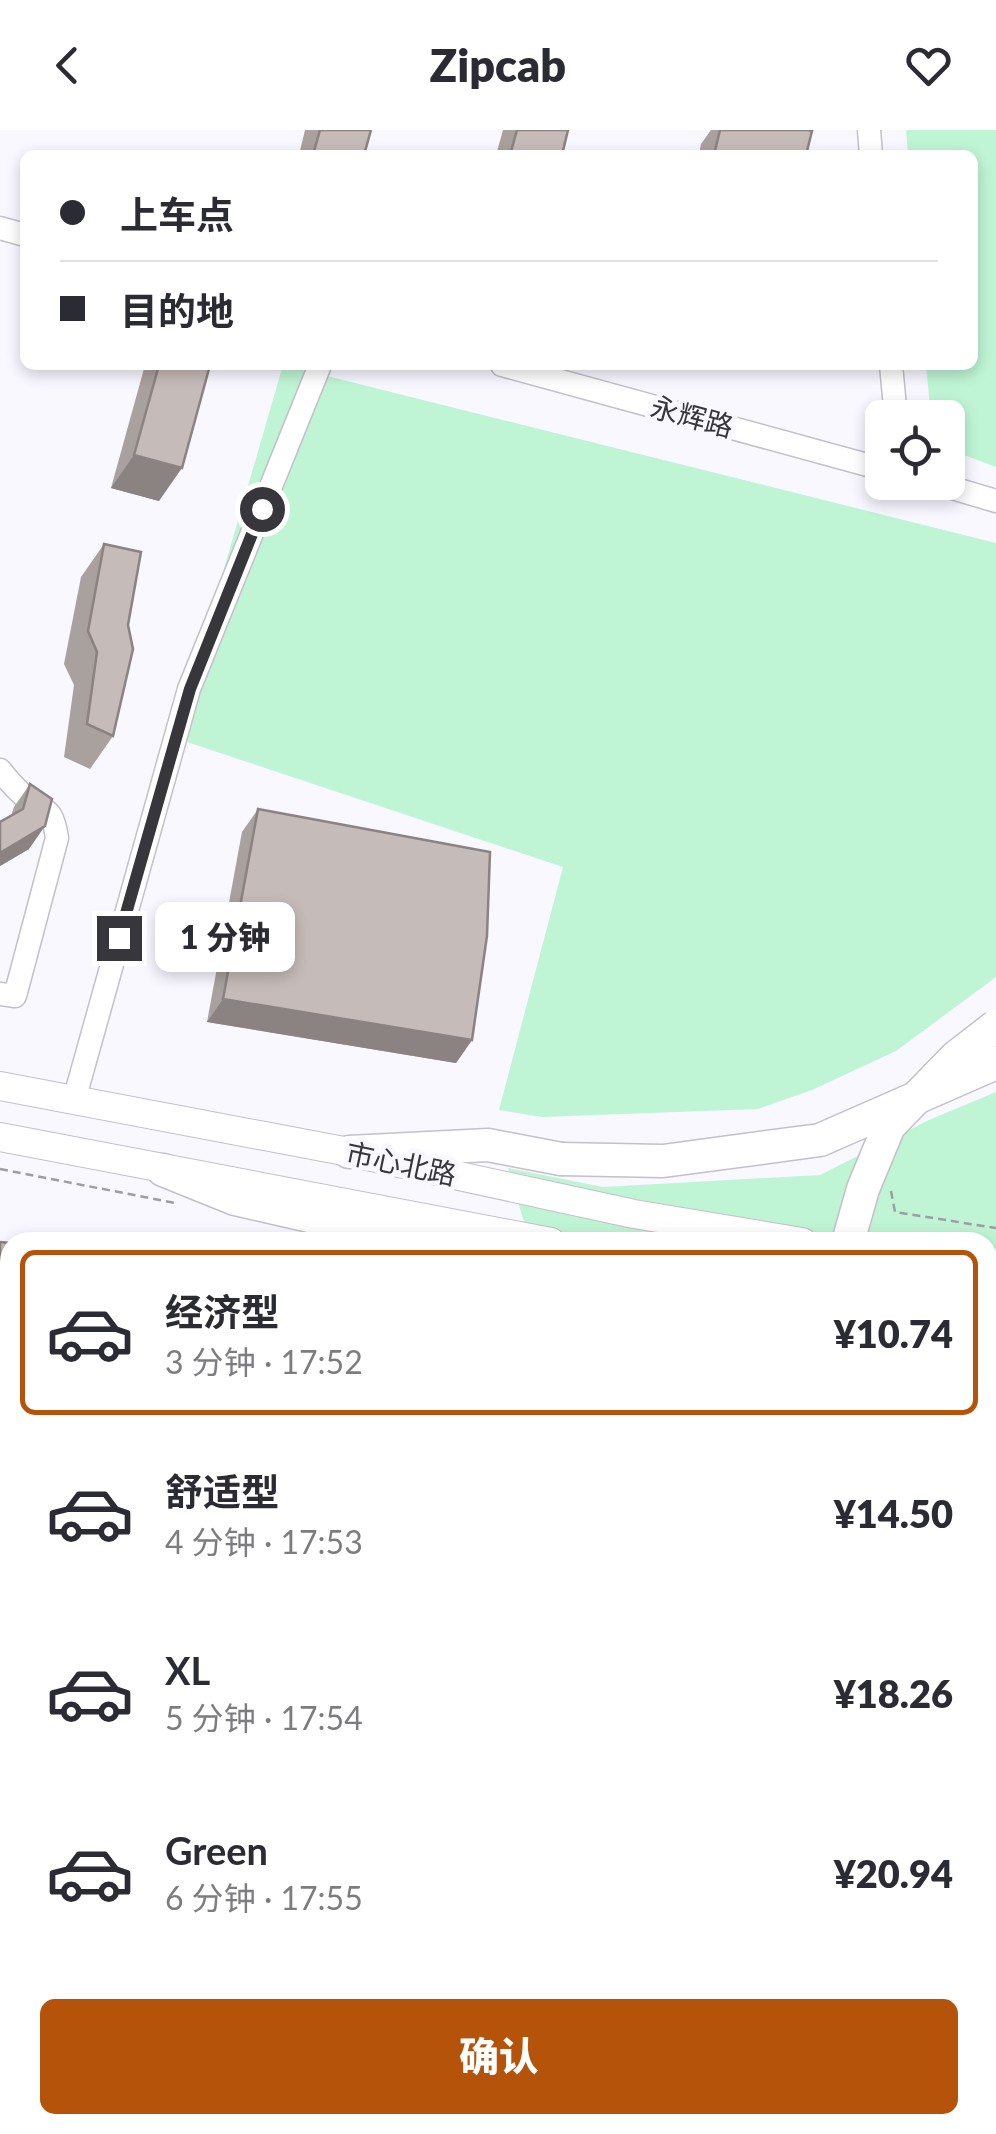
<!DOCTYPE html>
<html lang="zh">
<meta charset="utf-8">
<style>
:root{--surface:#fff;--page:#f2f2f3;--text:#2b2b33;--muted:#7c7c81;--line:#e1e1e2;--accent:#b45309}
body{margin:0;font-family:Lato,"Noto Sans SC",sans-serif;background:var(--page);color:var(--text);height:100vh;display:flex;flex-direction:column;font-size:38px;white-space:nowrap}
*{box-sizing:border-box;margin:0}
p{font-size:32px;color:var(--muted)}
.icon{flex:none;width:55px;height:55px;fill:none;stroke:currentColor;stroke-width:2;stroke-linecap:round;stroke-linejoin:round}
.map{position:relative;flex:1;overflow:hidden}
.side{position:absolute;left:0px;top:1102px;width:998px;height:902px;display:flex;flex-direction:column;background:var(--surface);border-radius:30px 30px 0 0;box-shadow:0 5px 15px #0003}
.side>*{flex:none}
.top-card{position:absolute;left:20px;top:20px;width:958px;height:220px;border-radius:15px;box-shadow:0 5px 15px #0003;display:grid;align-content:center;height:220px;padding:0 40px;background:var(--surface)}
.buttons{position:absolute;left:865px;top:270px;display:grid;gap:20px}
.buttons a{display:grid;place-items:center;width:100px;height:100px;border-radius:15px;background:var(--surface);box-shadow:0 5px 15px #0003;font-size:50px}
.end{position:absolute;width:45px;height:45px;margin:-22px;border:12px solid #37363a;background:#fff;box-shadow:0 0 0 5px #fff}
.from{border-radius:50%}
.bubble{position:absolute;height:70px;border-radius:15px;background:var(--surface);box-shadow:0 5px 15px #0003;font-size:32px;font-weight:800;line-height:70px;text-align:center}
.top-card b{display:flex;align-items:center;gap:35px;height:95px;font-size:38px}
.top-card b+b{border-top:2px solid var(--line)}
.top-card i{width:25px;height:25px;background:var(--text)}
ul{padding:18px 0 0;list-style:none}
li{display:flex;align-items:center;gap:30px;height:165px;margin:0 20px 15px;padding:0 20px;border:5px solid transparent;border-radius:15px}
li div{flex:1}
li b{display:block;font-size:38px}
li em{font-style:normal;font-weight:800}
li.on{border-color:var(--accent)}
li>.icon{width:90px;height:90px;stroke-width:1.5}
.cta{display:flex;gap:20px;margin-top:auto;padding:20px 40px}
.cta a{flex:1;height:115px;border-radius:15px;background:var(--accent);color:#fff;font-size:40px;font-weight:800;line-height:115px;text-align:center}
header{display:flex;justify-content:space-between;align-items:center;height:130px;padding:0 40px;background:var(--surface);font-size:45px;font-weight:800}
.map>svg:first-child{display:block}
.green{fill:#bff5d5}
.lines{fill:none;stroke-linecap:round;stroke-linejoin:round}
.minor-tunnel{stroke:#d2d0d8;stroke-width:22;stroke-dasharray:22 11;stroke-linecap:butt}
.minor-casing{stroke:#c3c0c9;stroke-width:25}
.major-casing{stroke:#c3c0c9;stroke-width:30}
.highway-casing{stroke:#c3c0c9;stroke-width:35}
.path{stroke:#9f9da4;stroke-width:2.5;stroke-dasharray:8 5;stroke-linecap:butt}
.minor{stroke:#fff;stroke-width:22}
.major{stroke:#fff;stroke-width:28}
.highway{stroke:#fff;stroke-width:32}
.rail{stroke:#78777c;stroke-width:5;stroke-dasharray:12 12;stroke-linecap:butt}
.highway-bridge-casing{stroke:#c3c0c9;stroke-width:35;stroke-linecap:butt}
.highway-bridge{stroke:#fff;stroke-width:32}
.wall{fill:#a9a19e}
.shaded-wall{fill:#8a8381}
.building{fill:#c5bbb8;stroke:#8a8381;stroke-width:2.5}
.route{stroke:#37363a;stroke-width:12}
.labels{text-anchor:middle;stroke-width:10;stroke-linejoin:round;paint-order:stroke}
.street-label{font-size:28px;fill:#37363a;stroke:#f9f7ff}
</style>
<header><svg class="icon" aria-label="back" viewBox="0 0 24 24"><path d="M15 5l-7 7 7 7"/></svg>Zipcab<svg class="icon" aria-label="heart" viewBox="0 0 24 24"><path d="M12 20l-8-8c-3-5 5-10 8-4 3-6 11-1 8 4z"/></svg></header>
<div class="map">
<svg width="996" height="2004" viewBox="0 0 996 2004">
<rect width="100%" height="100%" fill="#f9f7ff"/>
<g class="green">
<polygon points="906,0 996,0 996,337 948,319 948,288 931,287 926,235 972,235 972,25 908,25"/>
<polygon points="283,235 996,413 996,847 896,921 812,960 758,979 542,987 499,980 563,737 175,608"/>
<polygon points="996,962 996,1800 988,1801 988,1112 530,1112 508,1038 603,1057 820,1045 929,990"/>
</g>
<g class="lines">
<polyline class="minor-tunnel" points="655,1995 675,2004"/>
<defs>
<g id="minor">
<polyline points="869,0 871,25"/>
<polyline points="0,98 25,105"/>
<polyline points="502,235 882,339"/>
<polyline points="891,235 896,288"/>
<polyline points="932,352 996,371"/>
<path d="M0,640C7,649 15,658 23,665C45,683 52,675 57,708L15,866L0,864"/>
<polyline points="78,956 189,559 320,235"/>
<polyline points="0,1714 10,1718"/>
</g>
<g id="major">
<polyline points="0,956 349,1022 634,1084 802,1112"/>
<polyline points="0,1007 551,1112"/>
<polyline points="988,1144 996,1146"/>
<polyline points="988,1190 996,1192"/>
<polyline points="988,1736 996,1705"/>
</g>
<g id="highway">
<polyline points="349,1022 488,1015 561,1029"/>
<polyline points="163,1040 235,1069 423,1112"/>
<polyline points="988,1823 996,1799"/>
<polyline points="988,1963 996,1936"/>
<polyline points="889,2004 891,1995"/>
<polyline points="921,2004 925,1995"/>
<polyline points="974,2004 977,1995"/>
</g>
</defs>
<use href="#minor" class="minor-casing"/>
<use href="#major" class="major-casing"/>
<use href="#highway" class="highway-casing"/>
<g class="path">
<polyline points="0,1039 175,1073"/>
<polyline points="891,1061 895,1082 996,1098"/>
<polyline points="988,1218 996,1219"/>
<polyline points="988,1663 996,1652"/>
<polyline points="797,1995 802,2004"/>
</g>
<use href="#minor" class="minor"/>
<use href="#major" class="major"/>
<use href="#highway" class="highway"/>
<g class="rail">
<polyline points="988,1848 996,1847"/>
<polyline points="988,1932 996,1931"/>
<polyline points="0,1948 10,1947"/>
<polyline points="988,1957 996,1956"/>
<polyline points="231,2004 310,1995"/>
<polyline points="349,2004 431,1995"/>
<polyline points="451,2004 533,1995"/>
<polyline points="559,2004 642,1995"/>
</g>
<defs>
<g id="highway-bridge">
<polyline points="561,1029 663,1031 820,1010 996,933"/>
<polyline points="848,1112 863,1059 889,996 956,927 996,896"/>
</g>
</defs>
<use href="#highway-bridge" class="highway-bridge-casing"/>
<use href="#highway-bridge" class="highway-bridge"/>
</g>
<g class="wall">
<polygon points="305,0 371,0 364,25 299,25"/>
<polygon points="503,0 568,0 562,25 496,25"/>
<polygon points="711,0 808,0 806,25 699,25 701,14"/>
<polygon points="145,235 210,235 159,371 111,358"/>
<polygon points="104,414 128,495 113,606 90,639 64,627 74,555 64,534 81,447"/>
<polygon points="30,654 29,719 0,736 0,692 11,686 14,677"/>
<polygon points="258,679 472,910 456,933 207,892 242,702"/>
<polygon points="0,1112 10,1113 10,1278 0,1274"/>
</g>
<g class="shaded-wall">
<polygon points="134,325 182,338 159,371 111,358"/>
<polygon points="45,696 29,719 0,736 0,723"/>
<polygon points="223,869 472,910 456,933 207,892"/>
</g>
<g class="building">
<polygon points="320,0 371,0 364,25 313,25"/>
<polygon points="517,0 568,0 562,25 510,25"/>
<polygon points="720,0 808,0 812,1 806,25 714,25"/>
<polygon points="159,235 210,235 182,338 134,325"/>
<polygon points="104,414 141,422 128,495 133,519 113,606 87,594 97,522 88,501"/>
<polygon points="30,654 52,669 45,696 0,723 0,692 23,679"/>
<polygon points="258,679 490,722 487,806 472,910 223,869"/>
<polygon points="0,1112 10,1113 10,1248 0,1243"/>
</g>
<g class="lines">
<polyline class="route" points="119,808 190,559 262,379"/>
</g>
<g class="labels">
<g class="street-label">
<text transform="translate(692 287) rotate(15)" y="10">永辉路</text>
<text transform="translate(401 1034) rotate(12)" y="10">市心北路</text>
</g>
</g>
</svg>
<div class="buttons">
<a><svg class="icon" aria-label="locate" viewBox="0 0 24 24"><circle cx="12" cy="12" r="6"/><path d="M12 2v4M12 18v4M2 12h4M18 12h4"/></svg></a>
</div>
<i class="end from" style="left:262px;top:379px"></i>
<i class="end" style="left:119px;top:808px"></i>
<div class="bubble" style="left:155px;top:772px;width:140px">1 分钟</div>
<div class="top-card">
<b><i class="from"></i>上车点</b>
<b><i></i>目的地</b>
</div>
<section class="side">
<ul>
<li class="on"><svg class="icon" aria-label="car" viewBox="0 0 24 24"><path d="M5 17H2v-5l4-1 3-4h7l3 4 3 1v5h-3M9 17h6M6 11h13"/><circle cx="7" cy="17" r="2"/><circle cx="17" cy="17" r="2"/></svg><div><b>经济型</b><p>3 分钟 · 17:52</p></div><em>¥10.74</em></li>
<li><svg class="icon" aria-label="car" viewBox="0 0 24 24"><path d="M5 17H2v-5l4-1 3-4h7l3 4 3 1v5h-3M9 17h6M6 11h13"/><circle cx="7" cy="17" r="2"/><circle cx="17" cy="17" r="2"/></svg><div><b>舒适型</b><p>4 分钟 · 17:53</p></div><em>¥14.50</em></li>
<li><svg class="icon" aria-label="car" viewBox="0 0 24 24"><path d="M5 17H2v-5l4-1 3-4h7l3 4 3 1v5h-3M9 17h6M6 11h13"/><circle cx="7" cy="17" r="2"/><circle cx="17" cy="17" r="2"/></svg><div><b>XL</b><p>5 分钟 · 17:54</p></div><em>¥18.26</em></li>
<li><svg class="icon" aria-label="car" viewBox="0 0 24 24"><path d="M5 17H2v-5l4-1 3-4h7l3 4 3 1v5h-3M9 17h6M6 11h13"/><circle cx="7" cy="17" r="2"/><circle cx="17" cy="17" r="2"/></svg><div><b>Green</b><p>6 分钟 · 17:55</p></div><em>¥20.94</em></li>
</ul>
<div class="cta"><a>确认</a></div>
</section>
</div>
